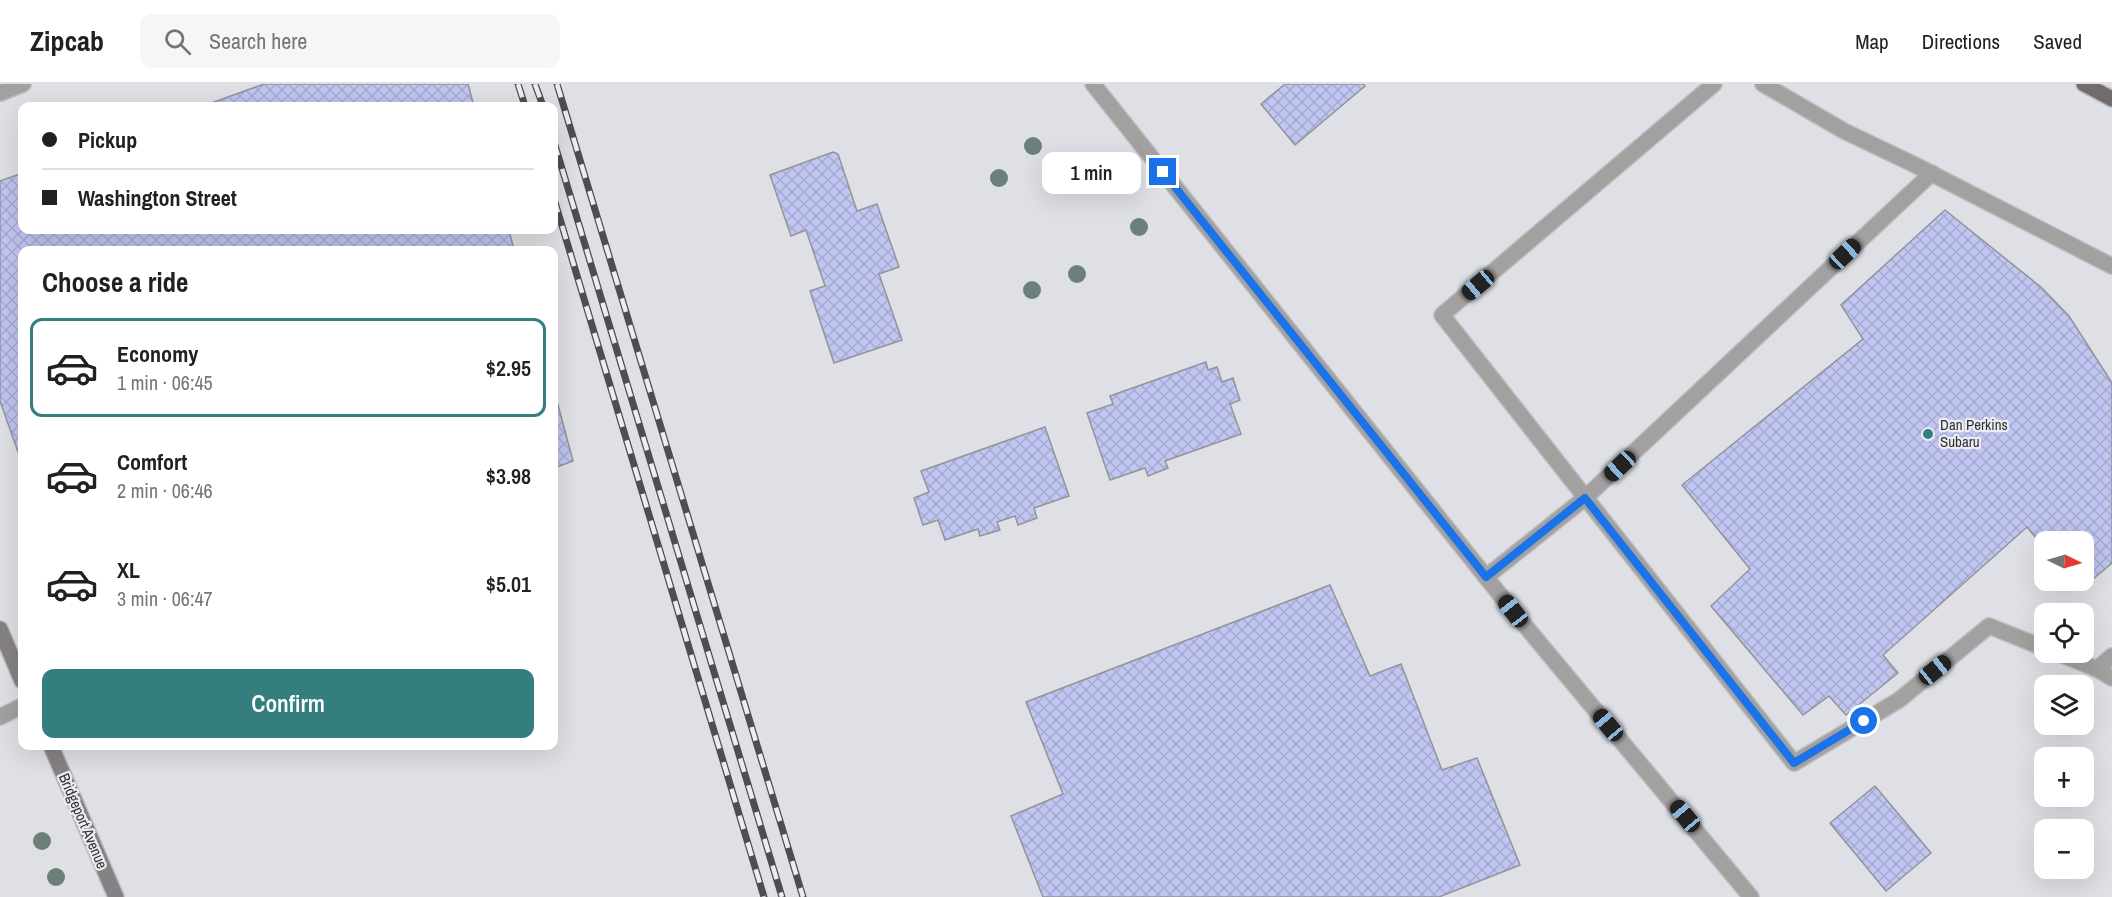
<!DOCTYPE html>
<meta charset="utf-8">
<style>
:root{--surface:#fff;--page:#f6f6f6;--text:#202124;--muted:#757577;--line:#e0e0e0;--accent:#347e7e}
body{margin:0;font-family:"Archivo Narrow",sans-serif;background:var(--page);color:var(--text);height:100vh;display:flex;flex-direction:column;font-size:22px;white-space:nowrap}
*{box-sizing:border-box;margin:0}
p{font-size:20px;color:var(--muted)}
.icon{flex:none;width:33px;height:33px;fill:none;stroke:currentColor;stroke-width:2;stroke-linecap:round;stroke-linejoin:round}
.map{position:relative;flex:1;overflow:hidden}
.details{position:absolute;left:18px;top:162px;width:540px;height:504px;display:flex;flex-direction:column;background:var(--surface);border-radius:12px;box-shadow:0 6px 24px #0002}
.details>*{flex:none}
.banner{position:absolute;left:18px;top:18px;width:540px;height:132px;border-radius:12px;box-shadow:0 6px 24px #0002;display:grid;align-content:center;height:132px;padding:0 24px;background:var(--surface)}
.needle{width:39px;rotate:95deg}
.tools{position:absolute;left:2034px;top:447px;display:grid;gap:12px}
.tools a{display:grid;place-items:center;width:60px;height:60px;border-radius:12px;background:var(--surface);box-shadow:0 6px 24px #0002;font-size:30px}
.end{position:absolute;width:27px;height:27px;margin:-14px;border:8px solid #1a73e8;background:#fff;box-shadow:0 0 0 3px #fff}
.from{border-radius:50%}
.bubble{position:absolute;height:42px;border-radius:12px;background:var(--surface);box-shadow:0 6px 24px #0002;font-size:20px;font-weight:600;line-height:42px;text-align:center}
.car{position:absolute;width:18px;height:36px;margin:-18px -9px;border-radius:8px;box-shadow:0 0 4px 2px #0007;background:linear-gradient(#222 24%,#8ab4d8 0 40%,#222 0 76%,#8ab4d8 0 86%,#222 0)}
.banner b{display:flex;align-items:center;gap:21px;height:57px;font-size:22px}
.banner b+b{border-top:2px solid var(--line)}
.banner i{width:15px;height:15px;background:var(--text)}
ul{padding:0;list-style:none}
li{display:flex;align-items:center;gap:18px;height:99px;margin:0 12px 9px;padding:0 12px;border:3px solid transparent;border-radius:12px}
li div{flex:1}
li b{display:block;font-size:22px}
li em{font-style:normal;font-weight:600}
li.active{border-color:var(--accent)}
li>.icon{width:54px;height:54px;stroke-width:1.5}
h2{padding:0 24px;font-size:27px;line-height:72px}
.button{display:flex;gap:12px;margin-top:auto;padding:12px 24px}
.button a{flex:1;height:69px;border-radius:12px;background:var(--accent);color:#fff;font-size:24px;font-weight:600;line-height:69px;text-align:center}
header{display:flex;align-items:center;gap:36px;box-sizing:border-box;height:84px;padding:0 30px;background:var(--surface);border-bottom:2px solid var(--line)}
header strong{font-size:28px}
nav{display:flex;gap:33px;margin-inline-start:auto;font-size:21px}
.search{width:420px;height:54px;background:var(--page);display:flex;align-items:center;gap:15px;box-sizing:border-box;padding:0 21px;border-radius:12px;color:var(--muted);font-size:22px}
.map>svg:first-child{display:block}
.building{fill:url(#building-cross-hatch);stroke:#939499;stroke-width:1.5}
.lines{fill:none;stroke-linecap:round;stroke-linejoin:round}
.service-casing{stroke:#bcbdc2;stroke-width:18}
.minor-casing{stroke:#bcbdc2;stroke-width:18}
.secondary-casing{stroke:#bcbdc2;stroke-width:18}
.primary-casing{stroke:#bcbdc2;stroke-width:18}
.service{stroke:#a3a0a0;stroke-width:15}
.minor{stroke:#a3a0a0;stroke-width:15}
.secondary{stroke:#868182;stroke-width:15}
.primary{stroke:#716b6c;stroke-width:15}
.rail-casing{stroke:#4e4e51;stroke-width:7}
.rail{stroke:#ecedf3;stroke-width:4.5;stroke-dasharray:14;stroke-linecap:butt}
.tree{fill:#6b8078}
.route{stroke:#1a73e8;stroke-width:8}
.poi-dot{fill:#347e7e;stroke:#ecedf3;stroke-width:2}
.labels{text-anchor:middle;stroke-width:4.5;stroke-linejoin:round;paint-order:stroke}
.poi-label{font-size:15px;fill:#323235;stroke:#ecedf3;text-anchor:start}
.street-label{font-size:15px;fill:#323235;stroke:#ecedf3}
</style>
<header>
<strong>Zipcab</strong>
<div class="search"><svg class="icon" aria-label="search" viewBox="0 0 24 24"><circle cx="10" cy="10" r="6"/><path d="M15 15l6 6"/></svg>Search here</div>
<nav><a>Map</a><a>Directions</a><a>Saved</a></nav>
</header>
<div class="map">
<svg width="2112" height="813" viewBox="0 0 2112 813">
<defs>
<pattern id="building-cross-hatch" width="8" height="8" patternUnits="userSpaceOnUse" patternTransform="scale(1.5)"><rect width="8" height="8" fill="#c0c5f1"/><path d="M0 0l8 8M0 8l8-8" fill="none" stroke="#a5aacf"/></pattern>
</defs>
<rect width="100%" height="100%" fill="#dfe0e5"/>
<g class="building">
<polygon points="264,0 468,0 474,22 203,22"/>
<polygon points="1285,0 1364,0 1365,2 1295,61 1261,20"/>
<polygon points="833,68 838,70 857,127 877,120 899,183 879,190 902,256 834,279 810,207 825,202 806,146 791,152 770,91"/>
<polygon points="22,89 22,146 509,146 514,166 22,166 22,379 0,317 0,97"/>
<polygon points="1945,126 2042,204 2069,232 2112,299 2112,479 2080,506 2072,496 2084,496 2084,458 2044,458 2044,464 2027,443 1883,571 1898,589 1846,631 1829,612 1803,631 1711,522 1750,485 1682,401 1863,255 1841,221"/>
<polygon points="1206,278 1208,286 1217,283 1222,298 1233,294 1240,316 1230,320 1241,350 1165,377 1168,384 1148,392 1145,384 1110,396 1087,329 1113,320 1110,312"/>
<polygon points="554,306 573,377 554,384"/>
<polygon points="1045,343 1069,412 1034,424 1037,434 1018,441 1015,432 997,438 1000,446 980,452 978,445 945,456 938,436 923,441 914,414 929,408 921,387"/>
<polygon points="1330,501 1370,592 1401,580 1442,686 1477,674 1520,781 1439,813 1043,813 1011,732 1063,710 1026,618"/>
<polygon points="1875,702 1931,769 1886,807 1830,739"/>
</g>
<g class="lines">
<defs>
<g id="service">
<polyline points="1714,0 1442,231 1794,679 1899,616 1989,542 2044,564"/>
<polyline points="1763,0 1844,47 1913,80 2112,182"/>
<polyline points="1486,493 1585,414 1932,89"/>
<polyline points="2055,568 2097,585 2112,594"/>
<polyline points="2097,585 2112,572"/>
</g>
<g id="minor">
<polyline points="1093,0 1517,532 1751,813"/>
<polyline points="0,9 23,0"/>
<polyline points="0,633 22,622"/>
</g>
<g id="secondary">
<polyline points="0,545 22,597"/>
<polyline points="51,662 116,813"/>
</g>
<polyline id="primary" points="2084,0 2112,15"/>
</defs>
<use href="#service" class="service-casing"/>
<use href="#minor" class="minor-casing"/>
<use href="#secondary" class="secondary-casing"/>
<use href="#primary" class="primary-casing"/>
<use href="#service" class="service"/>
<use href="#minor" class="minor"/>
<use href="#secondary" class="secondary"/>
<use href="#primary" class="primary"/>
<defs>
<g id="rail">
<polyline points="518,0 525,22"/>
<polyline points="535,0 543,22"/>
<polyline points="557,0 803,813"/>
<polyline points="554,58 782,813"/>
<polyline points="554,115 764,813"/>
</g>
</defs>
<use href="#rail" class="rail-casing"/>
<use href="#rail" class="rail"/>
</g>
<g class="tree">
<circle cx="1033" cy="62" r="9"/>
<circle cx="999" cy="94" r="9"/>
<circle cx="1139" cy="143" r="9"/>
<circle cx="1077" cy="190" r="9"/>
<circle cx="1032" cy="206" r="9"/>
<circle cx="42" cy="757" r="9"/>
<circle cx="56" cy="793" r="9"/>
</g>
<g class="lines">
<polyline class="route" points="1163,88 1486,493 1585,414 1794,679 1864,637"/>
</g>
<circle class="poi-dot" cx="1928" cy="350" r="6"/>
<g class="labels">
<g class="poi-label">
<text x="1940" y="346">Dan Perkins<tspan x="1940" dy="17">Subaru</tspan></text>
</g>
<g class="street-label">
<text transform="translate(83 737) rotate(67)" y="5">Bridgeport Avenue</text>
</g>
</g>
</svg>
<div class="tools">
<a><svg class="needle" viewBox="-14 -14 28 28"><path d="M0-13l5 13h-10z" fill="#e53935"/><path d="M0 13l5-13h-10z" fill="#757577"/></svg></a>
<a><svg class="icon" aria-label="locate" viewBox="0 0 24 24"><circle cx="12" cy="12" r="6"/><path d="M12 2v4M12 18v4M2 12h4M18 12h4"/></svg></a>
<a><svg class="icon" aria-label="layers" viewBox="0 0 24 24"><path d="M12 4l9 5-9 5-9-5zM3 14l9 5 9-5"/></svg></a>
<a>+</a>
<a>−</a>
</div>
<i class="end from" style="left:1864px;top:637px"></i>
<i class="end" style="left:1163px;top:88px"></i>
<div class="bubble" style="left:1042px;top:68px;width:99px">1 min</div>
<i class="car" style="left:1845px;top:170px;rotate:47deg"></i>
<i class="car" style="left:1478px;top:201px;rotate:230deg"></i>
<i class="car" style="left:1620px;top:382px;rotate:227deg"></i>
<i class="car" style="left:1513px;top:527px;rotate:322deg"></i>
<i class="car" style="left:1935px;top:586px;rotate:51deg"></i>
<i class="car" style="left:1608px;top:641px;rotate:320deg"></i>
<i class="car" style="left:1685px;top:732px;rotate:320deg"></i>
<div class="banner">
<b><i class="from"></i>Pickup</b>
<b><i></i>Washington Street</b>
</div>
<section class="details">
<h2>Choose a ride</h2>
<ul>
<li class="active"><svg class="icon" aria-label="car" viewBox="0 0 24 24"><path d="M5 17H2v-5l4-1 3-4h7l3 4 3 1v5h-3M9 17h6M6 11h13"/><circle cx="7" cy="17" r="2"/><circle cx="17" cy="17" r="2"/></svg><div><b>Economy</b><p>1 min · 06:45</p></div><em>$2.95</em></li>
<li><svg class="icon" aria-label="car" viewBox="0 0 24 24"><path d="M5 17H2v-5l4-1 3-4h7l3 4 3 1v5h-3M9 17h6M6 11h13"/><circle cx="7" cy="17" r="2"/><circle cx="17" cy="17" r="2"/></svg><div><b>Comfort</b><p>2 min · 06:46</p></div><em>$3.98</em></li>
<li><svg class="icon" aria-label="car" viewBox="0 0 24 24"><path d="M5 17H2v-5l4-1 3-4h7l3 4 3 1v5h-3M9 17h6M6 11h13"/><circle cx="7" cy="17" r="2"/><circle cx="17" cy="17" r="2"/></svg><div><b>XL</b><p>3 min · 06:47</p></div><em>$5.01</em></li>
</ul>
<div class="button"><a>Confirm</a></div>
</section>
</div>
